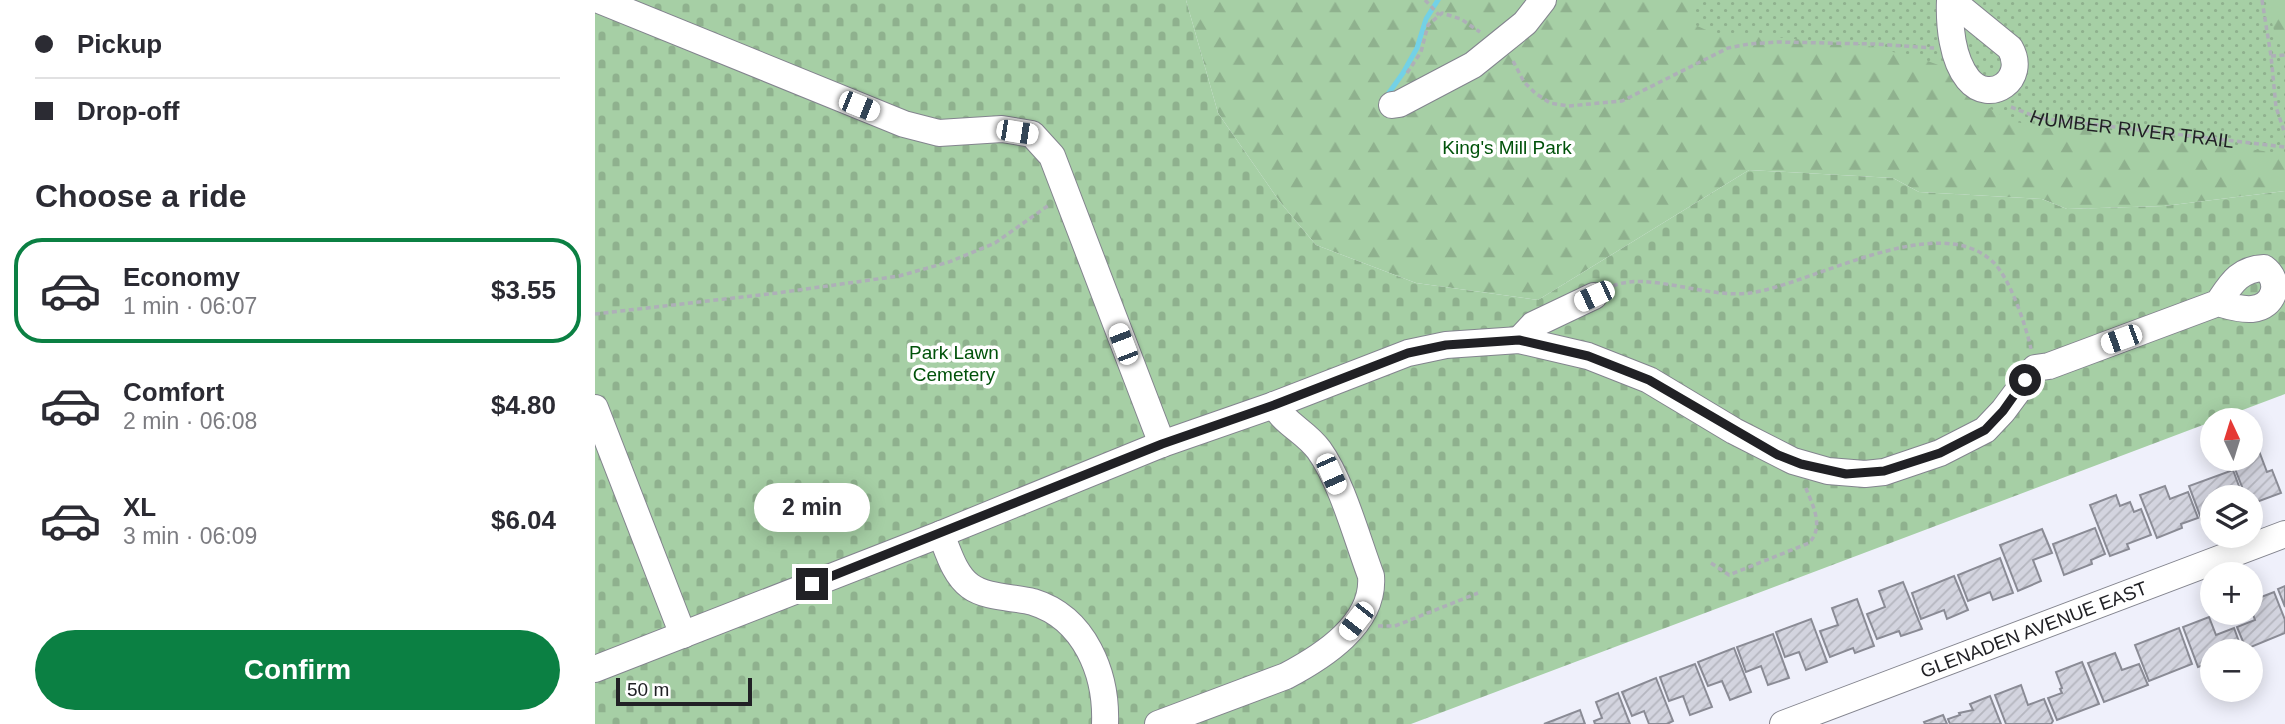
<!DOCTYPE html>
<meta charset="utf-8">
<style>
:root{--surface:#fff;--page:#f2f2f3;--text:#2b2b33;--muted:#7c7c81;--line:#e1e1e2;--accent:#0b8043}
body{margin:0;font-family:Arial,sans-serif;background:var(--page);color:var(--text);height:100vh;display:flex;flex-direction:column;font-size:26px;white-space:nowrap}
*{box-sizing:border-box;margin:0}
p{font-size:23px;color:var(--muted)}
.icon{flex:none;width:38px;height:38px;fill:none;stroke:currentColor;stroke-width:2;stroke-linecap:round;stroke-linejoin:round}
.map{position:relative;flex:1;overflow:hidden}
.side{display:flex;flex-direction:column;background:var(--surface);width:595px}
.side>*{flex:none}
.top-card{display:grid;align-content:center;height:154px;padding:0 35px;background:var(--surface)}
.needle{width:46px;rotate:356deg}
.tools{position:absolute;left:1605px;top:408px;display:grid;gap:14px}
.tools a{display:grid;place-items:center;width:63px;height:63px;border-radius:50%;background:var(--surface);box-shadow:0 4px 18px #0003;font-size:35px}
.scale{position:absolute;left:21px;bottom:18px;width:136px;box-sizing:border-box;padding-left:7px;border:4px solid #212125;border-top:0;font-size:19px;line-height:24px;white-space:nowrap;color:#212125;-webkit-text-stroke:5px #fff;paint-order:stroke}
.end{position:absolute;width:32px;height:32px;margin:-16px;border:9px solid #212125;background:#fff;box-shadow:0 0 0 4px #fff}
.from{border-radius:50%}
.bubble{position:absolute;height:49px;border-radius:24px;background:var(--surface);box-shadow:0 4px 18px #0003;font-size:23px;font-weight:600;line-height:49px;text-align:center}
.car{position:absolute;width:21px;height:42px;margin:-21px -10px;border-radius:9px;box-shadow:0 0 5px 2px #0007;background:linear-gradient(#fff 24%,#345 0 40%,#fff 0 76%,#345 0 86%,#fff 0)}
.top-card b{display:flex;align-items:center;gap:24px;height:66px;font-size:26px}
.top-card b+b{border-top:2px solid var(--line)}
.top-card i{width:18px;height:18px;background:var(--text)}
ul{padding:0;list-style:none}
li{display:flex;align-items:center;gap:21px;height:105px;margin:0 14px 10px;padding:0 21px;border:4px solid transparent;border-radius:28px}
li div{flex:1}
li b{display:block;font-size:26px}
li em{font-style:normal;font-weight:600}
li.active{border-color:var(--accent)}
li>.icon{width:63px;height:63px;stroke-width:1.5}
h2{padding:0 35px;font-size:32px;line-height:84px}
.button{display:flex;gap:14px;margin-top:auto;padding:14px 35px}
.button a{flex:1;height:80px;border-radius:42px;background:var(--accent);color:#fff;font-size:28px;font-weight:600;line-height:80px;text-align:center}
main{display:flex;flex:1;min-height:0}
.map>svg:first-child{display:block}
.grass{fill:url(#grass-dots)}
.forest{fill:url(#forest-firs)}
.cemetery{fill:url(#cemetery-stones)}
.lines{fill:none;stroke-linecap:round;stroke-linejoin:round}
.stream{stroke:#73d1e6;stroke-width:5}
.building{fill:url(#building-hatch);stroke:#8a8b95;stroke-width:2}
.minor-casing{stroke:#83848e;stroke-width:28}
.path{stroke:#aeafb8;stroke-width:3.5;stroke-dasharray:5 3.5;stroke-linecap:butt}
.minor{stroke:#fff;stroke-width:26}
.route{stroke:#212125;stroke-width:9}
.labels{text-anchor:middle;stroke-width:7;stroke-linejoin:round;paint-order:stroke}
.street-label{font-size:19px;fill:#212125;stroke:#fff}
.park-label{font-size:19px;fill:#00520a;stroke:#fff}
</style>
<main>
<section class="side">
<div class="top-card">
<b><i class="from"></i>Pickup</b>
<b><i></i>Drop-off</b>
</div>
<h2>Choose a ride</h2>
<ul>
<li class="active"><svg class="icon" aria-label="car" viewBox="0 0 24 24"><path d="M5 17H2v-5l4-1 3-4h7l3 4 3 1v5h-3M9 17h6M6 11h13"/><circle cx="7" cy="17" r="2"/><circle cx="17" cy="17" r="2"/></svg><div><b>Economy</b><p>1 min · 06:07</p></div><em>$3.55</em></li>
<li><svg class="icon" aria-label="car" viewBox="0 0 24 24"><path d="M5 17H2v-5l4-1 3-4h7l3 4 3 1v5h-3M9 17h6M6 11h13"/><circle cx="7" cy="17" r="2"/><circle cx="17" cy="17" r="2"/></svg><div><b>Comfort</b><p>2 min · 06:08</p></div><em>$4.80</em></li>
<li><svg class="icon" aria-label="car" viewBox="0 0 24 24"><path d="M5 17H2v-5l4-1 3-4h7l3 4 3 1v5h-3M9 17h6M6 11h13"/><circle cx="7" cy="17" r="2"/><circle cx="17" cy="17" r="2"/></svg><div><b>XL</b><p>3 min · 06:09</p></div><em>$6.04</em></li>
</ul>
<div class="button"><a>Confirm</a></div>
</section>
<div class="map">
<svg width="1690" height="724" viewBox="0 0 1690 724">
<defs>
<pattern id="grass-dots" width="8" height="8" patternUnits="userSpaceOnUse" patternTransform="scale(1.75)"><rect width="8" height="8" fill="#a6cfa5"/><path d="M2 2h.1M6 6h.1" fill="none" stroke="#8fb18e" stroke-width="1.8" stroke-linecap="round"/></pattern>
<pattern id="forest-firs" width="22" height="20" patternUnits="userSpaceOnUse" patternTransform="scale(1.75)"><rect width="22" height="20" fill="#a6cfa5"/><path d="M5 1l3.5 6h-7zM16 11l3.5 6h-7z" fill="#8fb18e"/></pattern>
<pattern id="cemetery-stones" width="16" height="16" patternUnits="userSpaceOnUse" patternTransform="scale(1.75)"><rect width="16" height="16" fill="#a6cfa5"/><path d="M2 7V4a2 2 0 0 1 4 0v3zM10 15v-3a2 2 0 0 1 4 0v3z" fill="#8fb18e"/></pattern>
<pattern id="building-hatch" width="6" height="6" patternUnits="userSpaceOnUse" patternTransform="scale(1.75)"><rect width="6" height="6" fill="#d3d4df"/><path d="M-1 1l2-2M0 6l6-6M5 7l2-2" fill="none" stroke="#b5b6bf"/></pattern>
</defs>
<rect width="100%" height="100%" fill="#eff0fb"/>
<polygon class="grass" points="591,0 1690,0 1690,191"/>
<g class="forest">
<polygon points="591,0 1099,0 1100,25 1127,37 1177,37 1269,45 1327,59 1349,67 1379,99 1416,121 1450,128 1500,128 1690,154 1690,191 1569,206 1472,209 1447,199 1324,192 1298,178 1154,170 943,300 821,283 721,245 685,202 623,113"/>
<polygon points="1671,0 1690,0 1690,43 1680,34"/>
</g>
<polygon class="cemetery" points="0,0 591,0 623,113 685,202 721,245 821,283 943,300 1154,170 1298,178 1324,192 1447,199 1472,209 1569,206 1690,191 1690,394 816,724 0,724"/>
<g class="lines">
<polyline class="stream" points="791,97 808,73 822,48 831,19 843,0"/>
</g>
<g class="building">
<polygon points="1657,446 1659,453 1664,451 1672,472 1677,470 1686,493 1656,504 1656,497 1651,497 1637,461 1639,458 1656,458"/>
<polygon points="1638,470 1648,497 1617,497 1617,518 1607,521 1594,486"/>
<polygon points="1570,486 1575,499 1593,492 1603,518 1586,524 1587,528 1562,538 1545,495"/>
<polygon points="1521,495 1525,506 1535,502 1539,512 1546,509 1556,535 1532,544 1534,549 1515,556 1495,505"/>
<polygon points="1500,528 1510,554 1496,560 1497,564 1469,575 1458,544"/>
<polygon points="1447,529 1457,553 1438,560 1446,581 1423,591 1405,545"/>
<polygon points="1405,558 1418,593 1398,600 1395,592 1373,601 1363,575"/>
<polygon points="1359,576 1373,610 1352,619 1349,610 1326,619 1317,593"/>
<polygon points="1308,582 1327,629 1306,636 1304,631 1282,639 1272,614 1290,607 1284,591"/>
<polygon points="1690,586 1690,607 1683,589"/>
<polygon points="1679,592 1690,620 1690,633 1651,649 1642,627 1660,620 1656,609 1656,601"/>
<polygon points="1262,599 1279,646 1260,653 1258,648 1235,657 1225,631 1243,625 1237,608"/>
<polygon points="1614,617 1621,635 1639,628 1647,650 1617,651 1617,662 1603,667 1588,627"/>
<polygon points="1216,619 1232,662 1211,670 1204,652 1190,657 1181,632"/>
<polygon points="1584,628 1597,664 1554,681 1540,645"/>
<polygon points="1178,634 1194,678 1173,685 1166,666 1151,672 1142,647"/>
<polygon points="1139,648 1156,692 1135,700 1127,681 1113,686 1103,662"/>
<polygon points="1520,653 1527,670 1544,664 1553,685 1509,702 1493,663"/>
<polygon points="1487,662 1504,704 1462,720 1453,698 1467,693 1465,689 1467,688 1461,672"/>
<polygon points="1100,664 1117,707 1095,715 1088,696 1074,701 1065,677"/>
<polygon points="1061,678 1078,721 1072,724 1054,724 1049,711 1037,716 1027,692"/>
<polygon points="1426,685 1433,705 1449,699 1458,721 1456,724 1411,724 1400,695"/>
<polygon points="1023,693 1035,724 1000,724 999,721 1007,718 1001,702"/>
<polygon points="1395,696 1406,724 1355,724 1353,719 1365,715 1364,713 1378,710 1375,704"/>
<polygon points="985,710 990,724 949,724"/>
<polygon points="1348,715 1352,724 1330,724 1329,722"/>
</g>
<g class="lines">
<defs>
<g id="minor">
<polyline points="4,0 309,124 344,133 407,129 437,134 457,156 567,444"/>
<path d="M1355,0C1354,25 1357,59 1373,79C1395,106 1433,79 1415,48L1356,0"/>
<polyline points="797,105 804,104 878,65 930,23 948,0"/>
<polyline points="924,340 938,325 999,296"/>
<polyline points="0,408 88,635"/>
<path d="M346,534C353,551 359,574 375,586C391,598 419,597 438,602C490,618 512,674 510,724"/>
<path d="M0,669L346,534L567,444L679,405L813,353L851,345L924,340L993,356L1054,380L1139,431L1198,461L1233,471L1270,474L1289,472L1345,453L1390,430L1408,411L1440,368L1454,366L1623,303C1636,284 1644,269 1669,268C1687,281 1680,307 1657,309C1646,310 1633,306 1623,303"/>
<path d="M563,724L691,676C727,657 780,624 776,576C762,539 747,482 724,450C711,432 690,424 679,405"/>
<path id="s2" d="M1188,724L1690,534"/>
</g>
</defs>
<use href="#minor" class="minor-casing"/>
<g class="path">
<polyline points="830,0 844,15"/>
<polyline points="1667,0 1676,56 1681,107 1690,134"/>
<polyline points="1676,56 1690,55"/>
<polyline points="918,61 929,82 940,93 955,103 973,106 1027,101 1133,48 1154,44 1183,42 1280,44 1339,48"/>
<polyline points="812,73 826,52 833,25 847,13 866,19 885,32"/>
<path id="s1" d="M1416,107L1444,118L1690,147"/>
<path d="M1018,286C1053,271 1112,299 1155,293C1218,284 1343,209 1398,262C1415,278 1431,326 1436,349"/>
<polyline points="0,314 182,293 304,276 354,262 400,243 454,205"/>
<path d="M1116,563L1134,575L1214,543C1230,526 1217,504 1210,486"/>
<polyline points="783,626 800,626 883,593"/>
</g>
<use href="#minor" class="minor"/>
</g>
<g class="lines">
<polyline class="route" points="217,584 567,444 679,405 813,353 851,345 924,340 993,356 1054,380 1183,455 1206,464 1251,474 1289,471 1345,453 1390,430 1408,411 1430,380"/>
</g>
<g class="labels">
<g class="street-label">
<text dy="7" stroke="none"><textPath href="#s1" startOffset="124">HUMBER RIVER TRAIL</textPath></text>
<text dy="7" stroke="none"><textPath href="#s2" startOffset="268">GLENADEN AVENUE EAST</textPath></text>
</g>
<g class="park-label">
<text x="912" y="154">King's Mill Park</text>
<text x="359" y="359">Park Lawn<tspan x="359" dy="22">Cemetery</tspan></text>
</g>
</g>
</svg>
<div class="tools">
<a><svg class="needle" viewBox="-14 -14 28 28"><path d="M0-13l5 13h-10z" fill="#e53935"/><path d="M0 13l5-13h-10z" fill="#7c7c81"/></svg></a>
<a><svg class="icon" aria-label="layers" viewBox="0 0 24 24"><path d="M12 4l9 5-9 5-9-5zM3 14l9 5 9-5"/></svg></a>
<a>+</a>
<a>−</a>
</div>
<div class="scale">50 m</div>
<i class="end from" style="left:1430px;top:380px"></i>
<i class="end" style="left:217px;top:584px"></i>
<div class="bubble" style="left:159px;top:483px;width:116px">2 min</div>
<i class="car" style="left:264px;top:106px;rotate:112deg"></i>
<i class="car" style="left:422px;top:132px;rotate:99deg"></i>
<i class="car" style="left:999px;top:296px;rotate:245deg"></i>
<i class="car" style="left:1526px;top:339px;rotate:250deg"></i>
<i class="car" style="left:528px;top:344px;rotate:339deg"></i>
<i class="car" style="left:736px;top:474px;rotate:156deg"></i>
<i class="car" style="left:761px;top:621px;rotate:218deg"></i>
</div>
</main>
